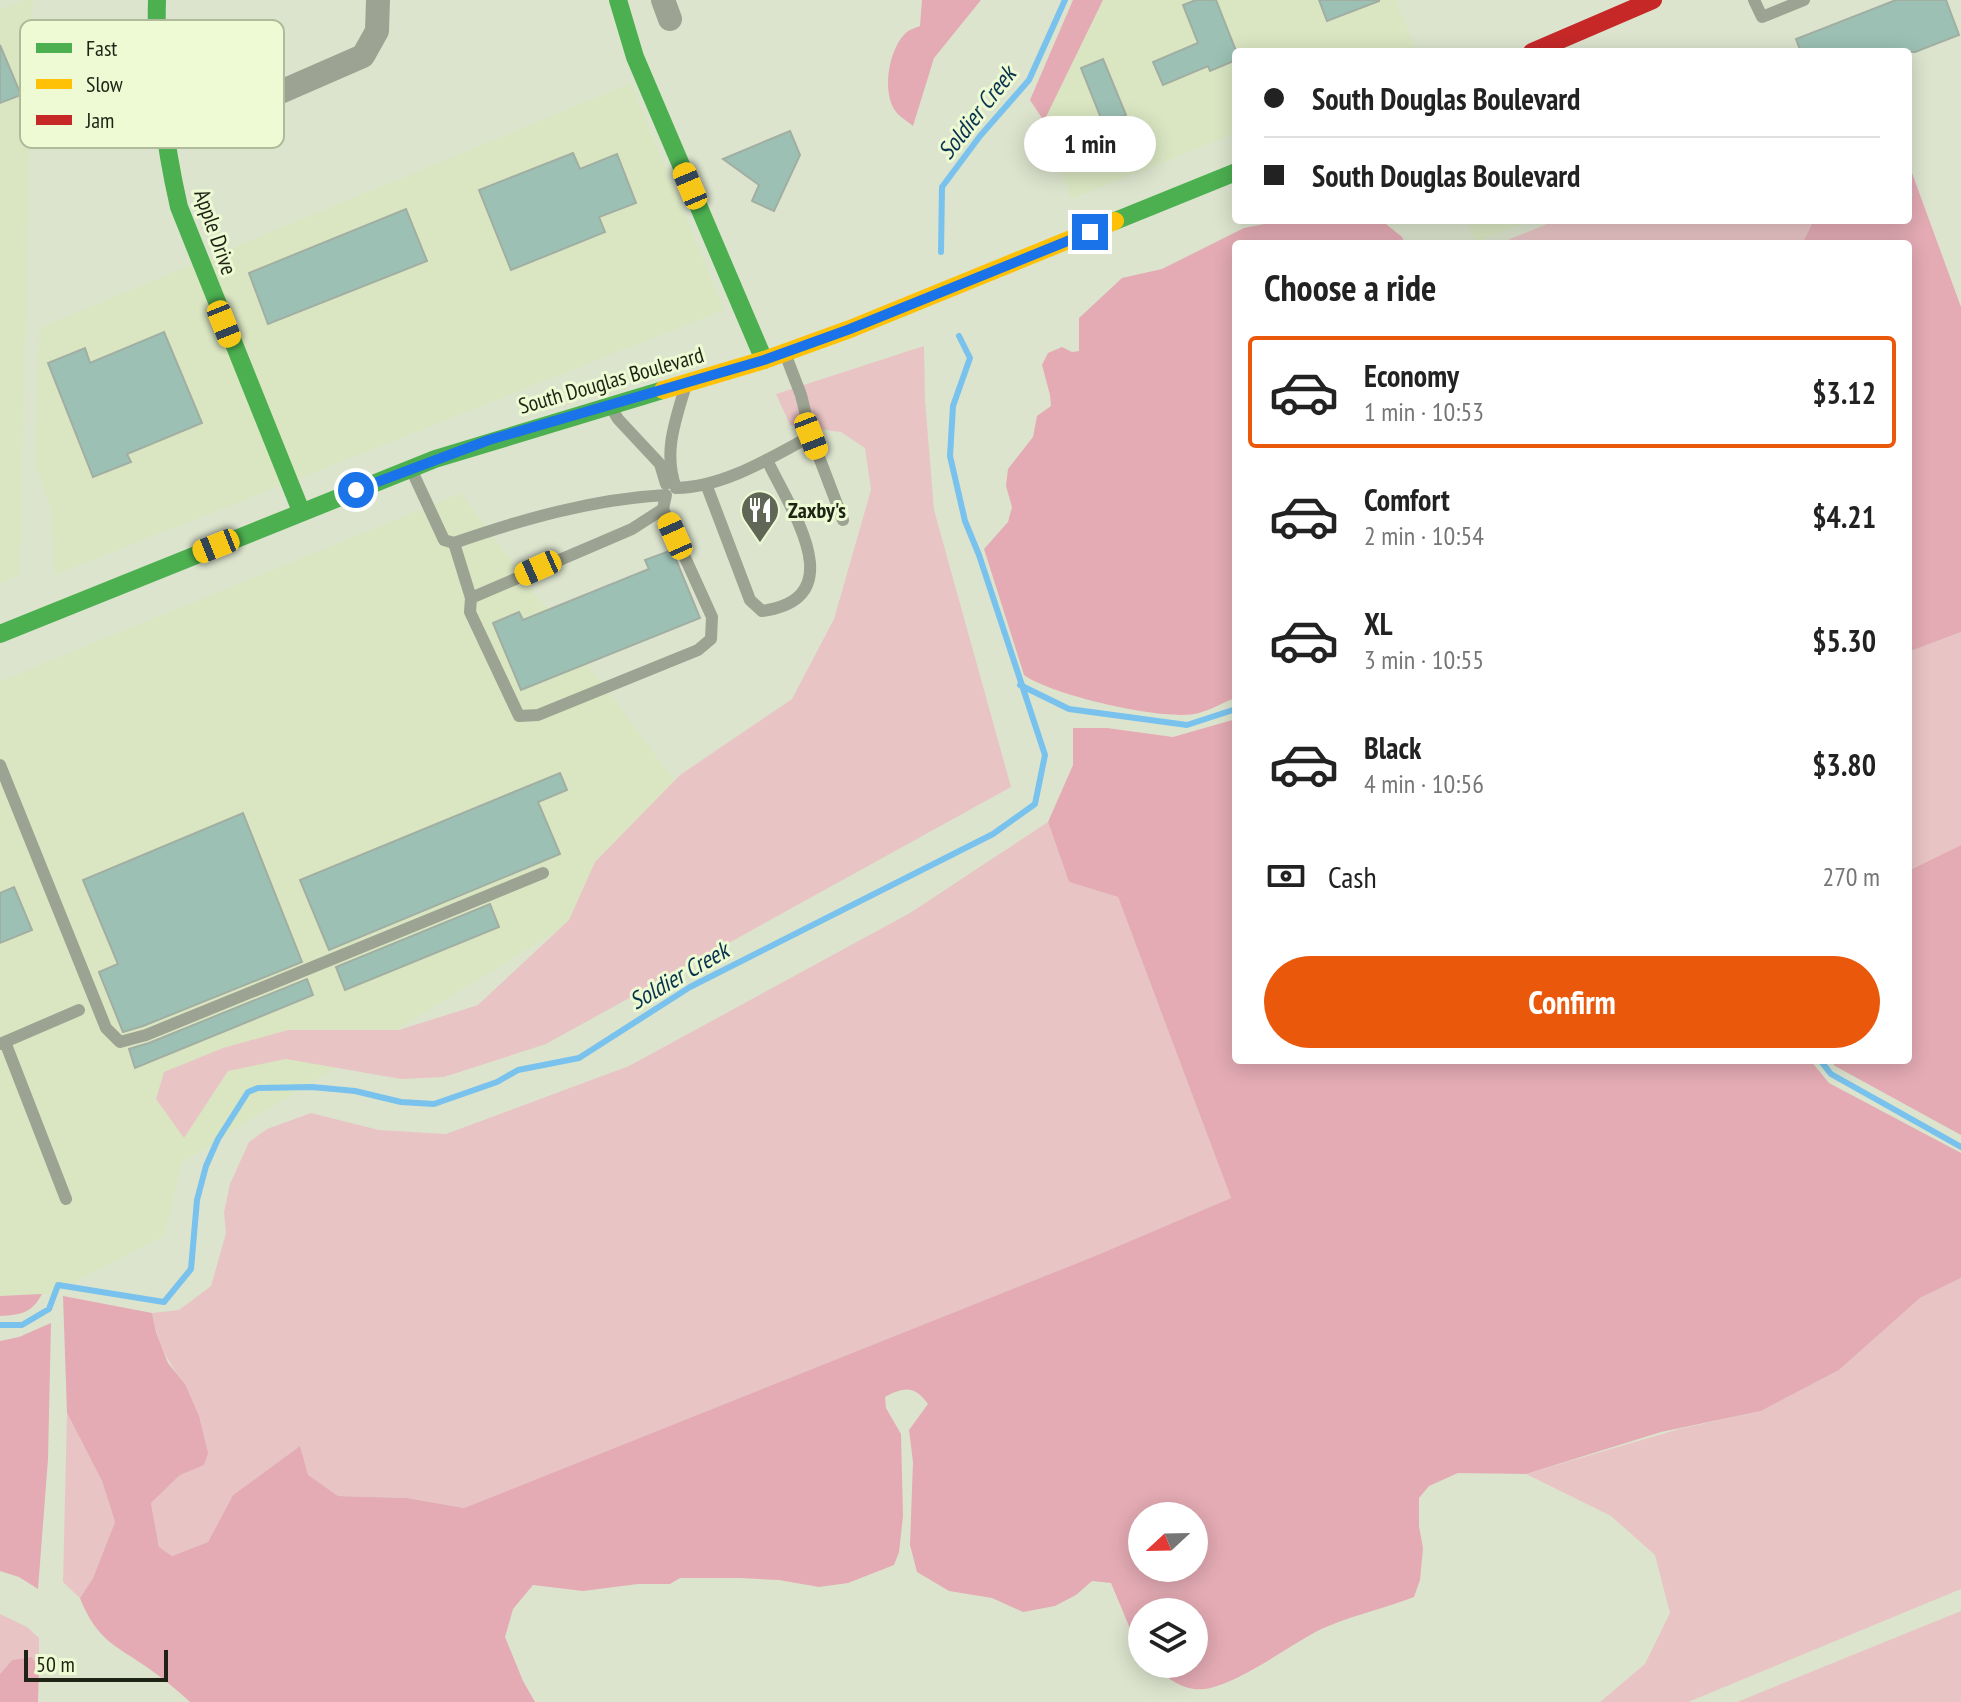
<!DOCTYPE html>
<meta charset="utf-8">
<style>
:root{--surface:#fff;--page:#f6f6f6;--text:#222;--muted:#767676;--line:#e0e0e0;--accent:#ea580c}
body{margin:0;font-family:"PT Sans Narrow",sans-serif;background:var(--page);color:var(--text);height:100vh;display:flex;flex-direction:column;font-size:30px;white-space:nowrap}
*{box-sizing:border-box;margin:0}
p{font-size:26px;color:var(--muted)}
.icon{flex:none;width:44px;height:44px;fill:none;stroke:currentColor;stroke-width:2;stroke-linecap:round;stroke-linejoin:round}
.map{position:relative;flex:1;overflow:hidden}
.panel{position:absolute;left:1232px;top:240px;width:680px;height:824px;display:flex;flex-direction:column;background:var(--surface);border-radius:8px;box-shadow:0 4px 20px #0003}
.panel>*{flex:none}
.hud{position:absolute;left:1232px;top:48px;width:680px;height:176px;border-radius:8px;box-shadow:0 4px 20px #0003;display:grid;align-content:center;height:176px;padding:0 32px;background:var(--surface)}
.needle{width:52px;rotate:248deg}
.tools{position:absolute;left:1128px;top:1502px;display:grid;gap:16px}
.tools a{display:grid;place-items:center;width:80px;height:80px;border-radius:50%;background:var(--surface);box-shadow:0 4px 20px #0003;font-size:40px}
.scale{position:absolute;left:24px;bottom:20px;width:144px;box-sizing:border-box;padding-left:8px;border:4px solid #1f2315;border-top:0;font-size:22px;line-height:28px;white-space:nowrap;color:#1f2315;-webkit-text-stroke:6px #edfad3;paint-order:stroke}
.end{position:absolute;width:36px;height:36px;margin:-18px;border:10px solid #1a73e8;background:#fff;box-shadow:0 0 0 4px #fff}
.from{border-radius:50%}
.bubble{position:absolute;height:56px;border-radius:28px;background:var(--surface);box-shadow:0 4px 20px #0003;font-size:26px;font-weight:600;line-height:56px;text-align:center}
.car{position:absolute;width:24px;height:48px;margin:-24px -12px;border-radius:10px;box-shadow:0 0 6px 2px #0007;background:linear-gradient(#f5c518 24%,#345 0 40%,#f5c518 0 76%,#345 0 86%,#f5c518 0)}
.hud b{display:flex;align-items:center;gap:28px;height:76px;font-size:30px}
.hud b+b{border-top:2px solid var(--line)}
.hud i{width:20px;height:20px;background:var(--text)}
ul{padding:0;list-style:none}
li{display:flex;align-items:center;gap:24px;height:112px;margin:0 16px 12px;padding:0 16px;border:4px solid transparent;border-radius:8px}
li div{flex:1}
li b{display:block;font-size:30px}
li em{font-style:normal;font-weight:600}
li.active{border-color:var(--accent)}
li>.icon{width:72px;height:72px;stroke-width:1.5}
h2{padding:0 32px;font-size:36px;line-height:96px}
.pay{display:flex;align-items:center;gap:20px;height:88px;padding:0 32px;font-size:30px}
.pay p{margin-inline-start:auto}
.cta{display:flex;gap:16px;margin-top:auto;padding:16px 32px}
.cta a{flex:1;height:92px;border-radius:48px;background:var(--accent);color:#fff;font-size:32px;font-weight:600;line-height:92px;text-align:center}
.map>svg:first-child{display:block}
.built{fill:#dae6c2}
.green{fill:#e9c4c5}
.forest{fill:#e4abb4;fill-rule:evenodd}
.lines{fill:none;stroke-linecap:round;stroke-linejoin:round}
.stream{stroke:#79c2ed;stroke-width:6}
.building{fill:#9cc1b4;stroke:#a1aea2;stroke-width:2}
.lane{stroke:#9da392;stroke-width:12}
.street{stroke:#9da392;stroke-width:24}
.fast{stroke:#4caf50;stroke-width:18}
.slow{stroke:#ffc107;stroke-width:18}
.jam{stroke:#c62828;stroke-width:18}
.route{stroke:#1a73e8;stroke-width:10}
.labels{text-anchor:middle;stroke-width:6;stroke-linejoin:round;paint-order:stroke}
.street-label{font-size:22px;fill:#1f2315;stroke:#edfad3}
.poi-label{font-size:22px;font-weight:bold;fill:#1f2315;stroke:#edfad3;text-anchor:start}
.water-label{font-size:24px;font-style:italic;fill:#07334f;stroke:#edfad3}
.key{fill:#edfad3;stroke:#afba9a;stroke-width:2}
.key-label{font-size:22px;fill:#1f2315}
</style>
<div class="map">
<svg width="1961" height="1702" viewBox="0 0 1961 1702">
<rect width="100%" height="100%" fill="#dce4ce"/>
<g class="built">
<polygon points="24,0 33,0 20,575 0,583 0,10"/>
<polygon points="1103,0 1396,0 1417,52 1236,52 1236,133 1071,199 1044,121"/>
<polygon points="631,83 724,310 55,575 50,504 35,465 39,328"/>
<polygon points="1467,220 1530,220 1476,242"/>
<polygon points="461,493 714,834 181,1163 165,1235 51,1294 0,1296 0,681"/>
</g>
<g class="green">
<polygon points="1557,220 1814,220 1802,244 1498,244"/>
<polygon points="924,346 925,400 934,510 1011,787 546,1044 444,1077 401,1079 286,1059 228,1071 184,1138 156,1099 164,1072 223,1048 288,1030 399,1030 478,1005 569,920 595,862 680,775 792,699 834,619 871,490 865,448 841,432 790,425 776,394"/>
<polygon points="1961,632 1961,845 1908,871 1908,652"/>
<path d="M1048,822L1069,882L1118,897L1231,1198L1095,1256L464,1508L407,1498L338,1496L307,1475L300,1446L233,1495L208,1542L172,1556L159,1547L151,1503L180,1475L185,1384C167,1362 157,1341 152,1313L179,1310L211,1286L226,1233L224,1212L230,1184L249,1142L267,1129L311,1113L379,1130L446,1134L629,1066L910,913Z"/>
<polygon points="1961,1278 1961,1589 1688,1702 1600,1702 1645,1664 1670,1613 1655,1555 1611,1516 1526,1474 1679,1429 1761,1411 1839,1370 1920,1298"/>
<polygon points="67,1413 102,1481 115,1522 93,1578 80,1598 63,1582"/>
<polygon points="1961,1611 1961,1702 1737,1702"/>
<polygon points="0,1614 27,1627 39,1638 39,1669 32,1657 12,1660 0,1674"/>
</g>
<g class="forest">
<path d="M922,0H981L934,58L913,126C907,121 898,116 894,109C882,89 889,46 908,31C911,29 916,28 920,26Z"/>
<polygon points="1073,0 1103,0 1044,121 1030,100"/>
<polygon points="1908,162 1961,307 1961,632 1908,652 1908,244 1802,244 1814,220 1908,220"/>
<path d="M1285,220H1381L1402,237L1405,244H1236L1235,698C1222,703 1207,712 1194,714C1160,720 1051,695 1024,675L984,549L1008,522L1012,507L1006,486L1008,469L1033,437L1037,416L1051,406L1050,395L1042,365L1048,353L1062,347L1072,352L1079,351V318L1122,278L1162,269L1244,228Z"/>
<path d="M1236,719V1060H1810L1829,1083L1961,1153V1278L1920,1298L1839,1370L1761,1411L1661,1432L1526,1474L1458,1473L1429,1486L1419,1498V1526L1423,1548L1420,1580L1414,1597C1385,1608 1354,1615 1326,1627C1293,1641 1228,1694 1194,1689C1177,1687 1164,1675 1153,1664H1194V1612H1142V1651L1136,1643L1111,1583L1092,1581L1076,1595L1055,1606L1023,1612L992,1598L949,1591L917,1572L910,1545L913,1462L909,1430L928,1404C914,1385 904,1387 885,1397L886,1408L901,1434L903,1516L899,1552L894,1565L848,1583L819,1587L779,1580L740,1578H680L670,1584H638L583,1591L533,1585L513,1609L505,1637L523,1681L535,1702H190C179,1692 168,1682 155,1673C119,1646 98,1644 80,1598L93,1578L115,1522L102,1481L67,1413L63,1296L152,1313L156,1332L168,1363L185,1384L199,1416L208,1453L204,1465L180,1475L151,1503L159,1547L172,1556L208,1542L233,1495L300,1446L308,1475L338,1496L407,1498L464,1508L1095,1256L1231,1198L1118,897L1069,882L1048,822L1073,765V728H1107L1173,737ZM1194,1516V1568H1142V1516Z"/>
<polygon points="1961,845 1961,1135 1835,1066 1830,1060 1908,1060 1908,871"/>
<path d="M42,1294C32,1313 21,1315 0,1316V1296Z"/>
<polygon points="51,1323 48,1459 38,1589 19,1577 0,1571 0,1341 19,1337"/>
<polygon points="32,1657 39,1669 38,1702 0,1702 0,1674 12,1660"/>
</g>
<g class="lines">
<g class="stream">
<polyline points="941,252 942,187 980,136 1029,80 1065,0"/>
<polyline points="1020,685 1069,709 1187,725 1236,709"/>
<polyline points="1820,1060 1831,1074 1961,1147"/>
<polyline points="0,1325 22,1325 49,1309 58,1285 164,1302 191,1269 197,1200 206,1166 218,1139 248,1092 258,1088 312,1087 355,1091 401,1102 434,1104 497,1082 518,1070 579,1058 690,987 993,834 1035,804 1045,755 979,555 965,521 950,456 953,406 970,358 959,336"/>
</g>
</g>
<g class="building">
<polygon points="1196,0 1216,0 1236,51 1236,60 1210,71 1208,66 1163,85 1153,62 1198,43 1183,5"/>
<polygon points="1319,0 1379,0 1379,1 1327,21"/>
<polygon points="1896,0 1946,0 1959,35 1915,52 1801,52 1796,39"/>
<polygon points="0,45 21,95 0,103"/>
<polygon points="1103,59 1126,115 1103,123 1081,68"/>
<polygon points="790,131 800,155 774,211 752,201 759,185 723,159"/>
<polygon points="573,153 580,169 617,154 636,203 599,217 605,232 511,270 479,190"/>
<polygon points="406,209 427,261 268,324 249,273"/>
<polygon points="164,332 202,423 127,454 131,462 93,477 48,363 85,348 90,363"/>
<polygon points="672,550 700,618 521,690 493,623 519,612 523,620 649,569 645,560"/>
<polygon points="560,773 567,790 538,802 560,854 329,950 300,880"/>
<polygon points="243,813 302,962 143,1026 123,1032 99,972 118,964 83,880"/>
<polygon points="14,887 32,930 0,943 0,893"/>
<polygon points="490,904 499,927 345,990 336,967"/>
<polygon points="307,979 313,995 135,1068 129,1049 149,1043"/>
</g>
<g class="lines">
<g class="lane">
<polyline points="1754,0 1762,17 1804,0"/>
<polyline points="786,356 801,395 811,436 843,520"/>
<path d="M685,388C675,422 663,453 676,488C724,487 770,458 811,436"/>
<polyline points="612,409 618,419 660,464 666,484"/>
<path d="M412,471L444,540L454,543C523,519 593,499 666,495L663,509L632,529L471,598L470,612L519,716L538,715L698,650L711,639L712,617L663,509"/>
<path d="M706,484L750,600L762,611C854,598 790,509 767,460"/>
<polyline points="454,543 471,598"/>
<polyline points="0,765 106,1028 120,1042 146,1035 543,873"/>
<polyline points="5,1042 66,1199"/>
<polyline points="0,1044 79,1010"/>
</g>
<g class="street">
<polyline points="663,0 670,19"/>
<polyline points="167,130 200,127 363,56 377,31 378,0"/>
</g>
<g class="fast">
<path d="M157,0C155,67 164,142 179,207L301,511"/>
<polyline points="618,0 635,57 764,360"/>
<polyline points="1115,221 1236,172"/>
<polyline points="0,634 435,459 663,390"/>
</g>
<polyline class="slow" points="663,390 764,360 850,329 1115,221"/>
<polyline class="jam" points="1532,52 1653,0"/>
</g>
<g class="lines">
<polyline class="route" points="356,490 489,440 764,360 850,329 1090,232"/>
</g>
<defs>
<symbol id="restaurant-pin" viewBox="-11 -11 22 30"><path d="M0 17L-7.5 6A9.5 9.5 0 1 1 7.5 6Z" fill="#616756" stroke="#edfad3"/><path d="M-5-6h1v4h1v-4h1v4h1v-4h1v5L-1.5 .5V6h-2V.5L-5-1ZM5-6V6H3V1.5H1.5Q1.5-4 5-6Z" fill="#fff"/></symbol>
</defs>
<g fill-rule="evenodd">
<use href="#restaurant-pin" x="738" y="488" width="44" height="60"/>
</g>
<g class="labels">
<g class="street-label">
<text transform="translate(216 232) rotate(71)" y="8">Apple Drive</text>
<text transform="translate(611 380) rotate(-16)" y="8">South Douglas Boulevard</text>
</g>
<g class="poi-label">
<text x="788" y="518">Zaxby's</text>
</g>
<g class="water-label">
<text transform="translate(977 113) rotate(-52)" y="8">Soldier Creek</text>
<text transform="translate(679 976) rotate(-30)" y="8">Soldier Creek</text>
</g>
</g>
<rect x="20" y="20" width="264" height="128" rx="12" class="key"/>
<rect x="36" y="43" width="36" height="10" fill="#4caf50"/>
<rect x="36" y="79" width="36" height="10" fill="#ffc107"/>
<rect x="36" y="115" width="36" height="10" fill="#c62828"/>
<g class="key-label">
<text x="86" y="56">Fast</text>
<text x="86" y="92">Slow</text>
<text x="86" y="128">Jam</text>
</g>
</svg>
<div class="tools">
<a><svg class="needle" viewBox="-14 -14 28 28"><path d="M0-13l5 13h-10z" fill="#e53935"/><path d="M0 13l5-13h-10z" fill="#767676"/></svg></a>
<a><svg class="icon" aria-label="layers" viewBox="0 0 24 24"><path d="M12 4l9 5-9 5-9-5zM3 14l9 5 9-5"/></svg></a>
</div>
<div class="scale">50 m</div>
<i class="end from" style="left:356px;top:490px"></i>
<i class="end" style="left:1090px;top:232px"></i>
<div class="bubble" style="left:1024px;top:116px;width:132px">1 min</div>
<i class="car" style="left:690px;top:186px;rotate:337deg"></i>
<i class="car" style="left:224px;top:324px;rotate:158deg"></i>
<i class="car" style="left:811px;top:436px;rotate:159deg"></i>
<i class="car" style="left:675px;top:536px;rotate:336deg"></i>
<i class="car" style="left:216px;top:546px;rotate:248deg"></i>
<i class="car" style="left:538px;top:568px;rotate:246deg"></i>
<div class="hud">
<b><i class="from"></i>South Douglas Boulevard</b>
<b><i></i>South Douglas Boulevard</b>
</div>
<section class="panel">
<h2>Choose a ride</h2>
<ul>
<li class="active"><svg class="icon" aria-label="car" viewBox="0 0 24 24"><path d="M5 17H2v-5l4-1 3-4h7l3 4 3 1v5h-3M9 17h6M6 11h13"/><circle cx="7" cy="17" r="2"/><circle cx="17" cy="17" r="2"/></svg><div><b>Economy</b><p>1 min · 10:53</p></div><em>$3.12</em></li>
<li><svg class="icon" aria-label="car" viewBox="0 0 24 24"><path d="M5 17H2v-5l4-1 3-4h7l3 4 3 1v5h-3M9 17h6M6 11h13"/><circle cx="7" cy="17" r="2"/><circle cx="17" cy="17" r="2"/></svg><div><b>Comfort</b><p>2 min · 10:54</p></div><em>$4.21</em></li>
<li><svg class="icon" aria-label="car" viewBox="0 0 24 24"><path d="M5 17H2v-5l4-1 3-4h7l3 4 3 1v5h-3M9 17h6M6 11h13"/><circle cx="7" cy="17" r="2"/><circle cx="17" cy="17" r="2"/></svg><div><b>XL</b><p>3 min · 10:55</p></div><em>$5.30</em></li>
<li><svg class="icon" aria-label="car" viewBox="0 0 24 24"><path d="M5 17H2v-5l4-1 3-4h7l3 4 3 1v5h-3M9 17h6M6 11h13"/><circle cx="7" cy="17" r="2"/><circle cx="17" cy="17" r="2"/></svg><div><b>Black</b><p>4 min · 10:56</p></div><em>$3.80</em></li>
</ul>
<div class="pay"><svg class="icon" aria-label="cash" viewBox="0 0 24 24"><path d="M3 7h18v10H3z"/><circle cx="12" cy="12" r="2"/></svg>Cash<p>270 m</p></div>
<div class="cta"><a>Confirm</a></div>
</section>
</div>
